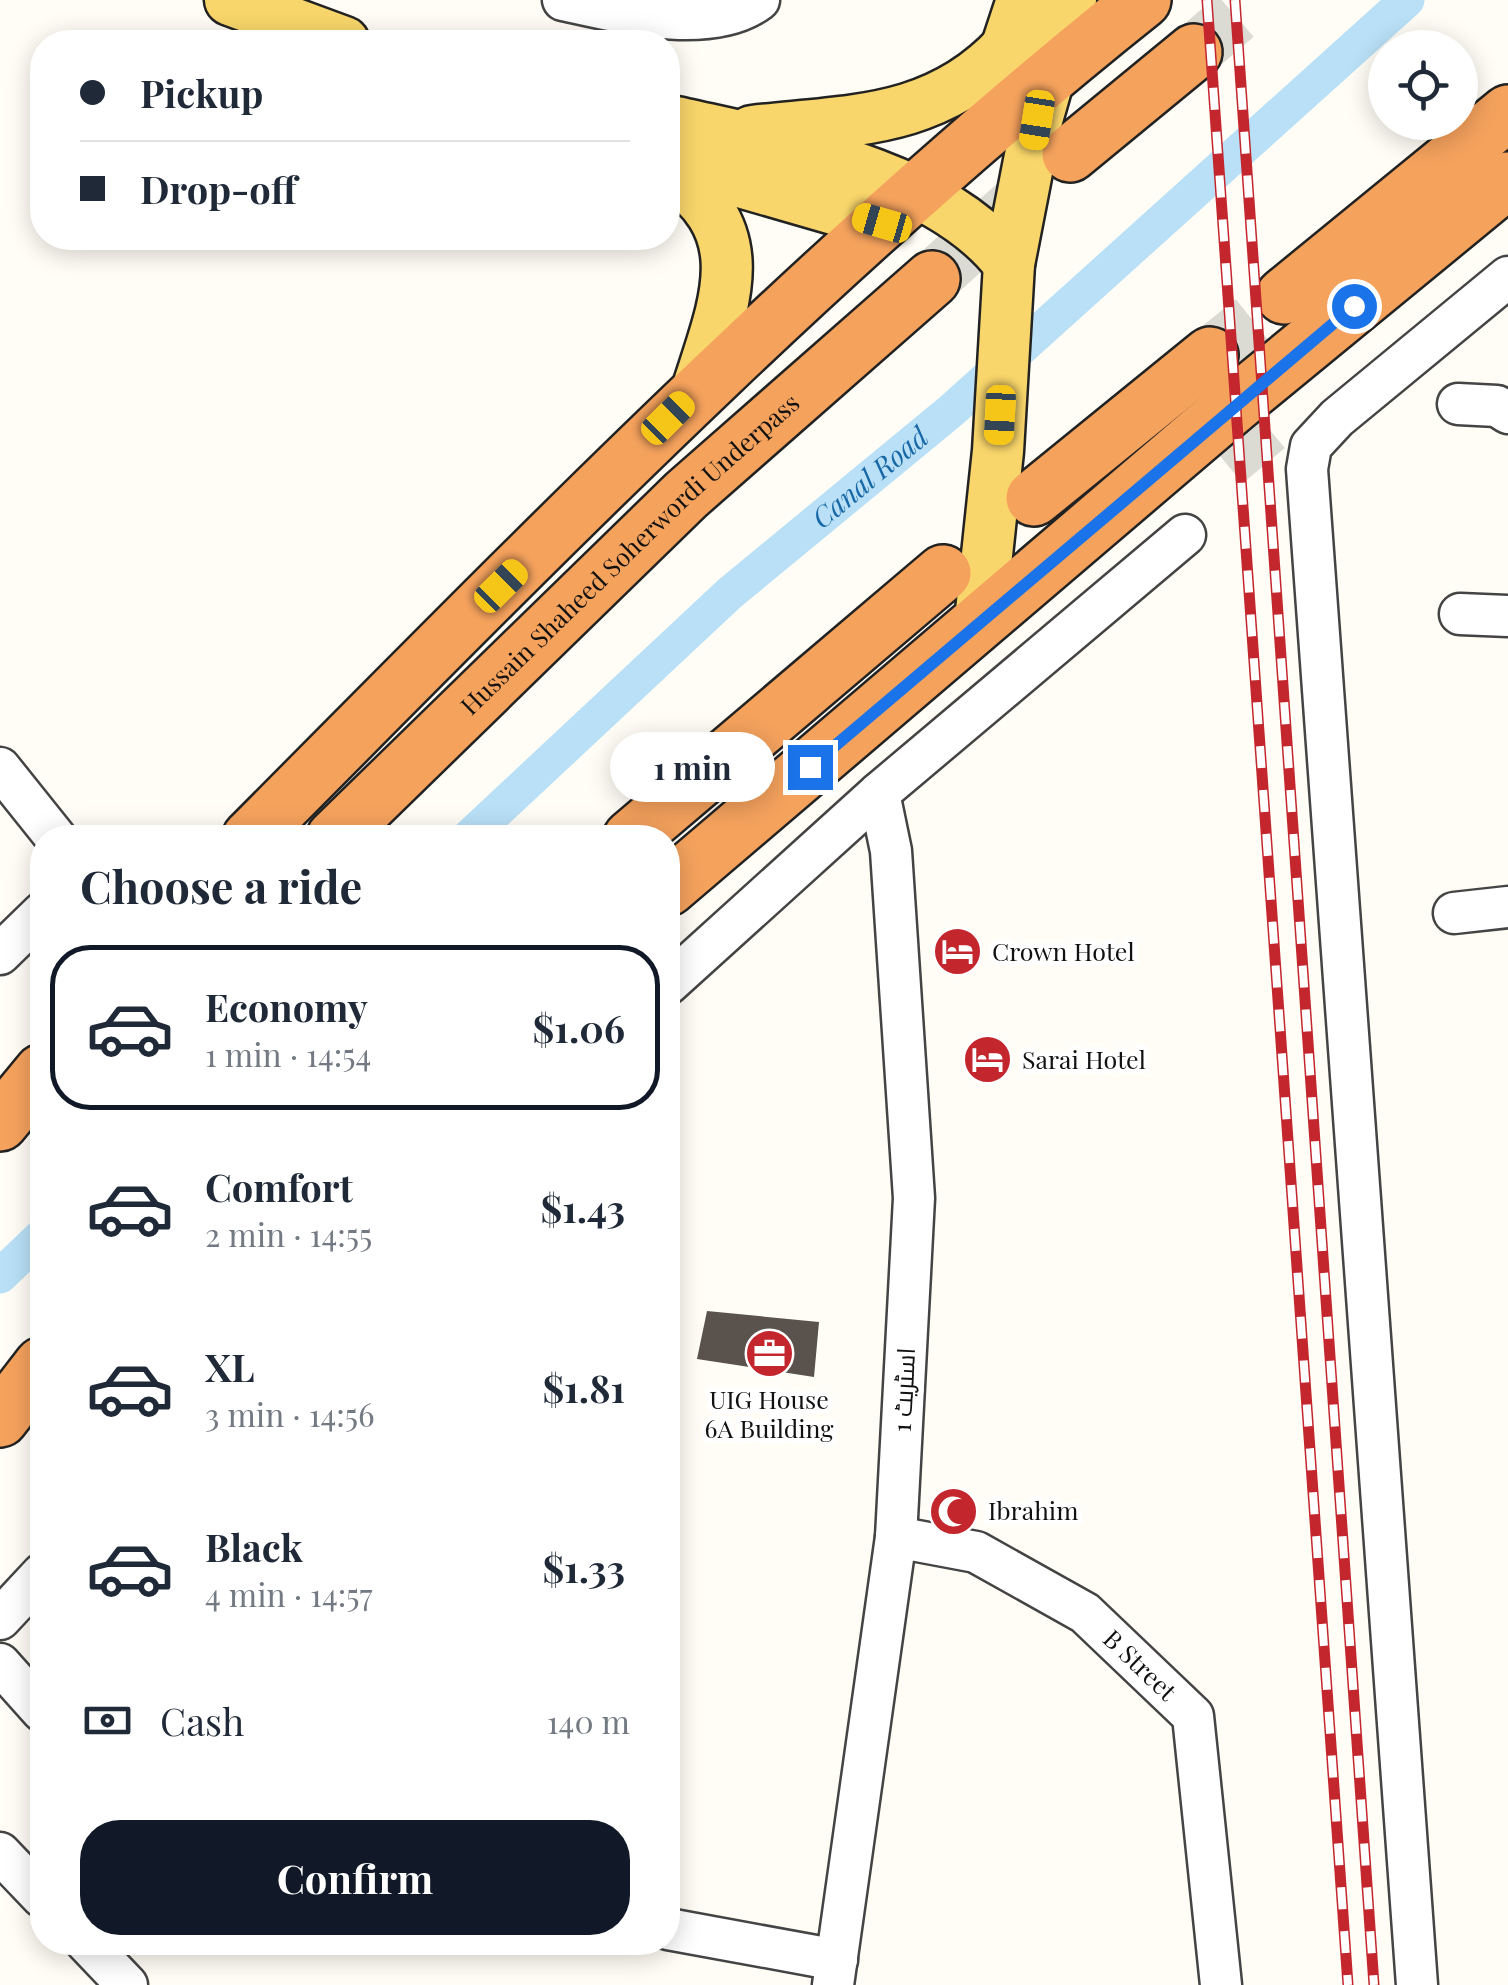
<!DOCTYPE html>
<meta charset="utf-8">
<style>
:root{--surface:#fff;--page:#f2f2f3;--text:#1f2937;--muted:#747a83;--line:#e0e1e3;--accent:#111827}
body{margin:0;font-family:"Playfair Display",Cairo,serif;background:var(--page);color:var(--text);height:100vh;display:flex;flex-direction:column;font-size:38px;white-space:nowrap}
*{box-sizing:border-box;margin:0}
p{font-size:32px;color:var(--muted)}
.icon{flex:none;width:55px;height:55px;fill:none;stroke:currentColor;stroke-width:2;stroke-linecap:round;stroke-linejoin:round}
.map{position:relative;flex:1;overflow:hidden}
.panel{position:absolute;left:30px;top:825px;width:650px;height:1130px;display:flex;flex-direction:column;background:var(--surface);border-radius:40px;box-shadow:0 5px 25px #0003}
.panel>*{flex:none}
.guide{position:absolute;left:30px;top:30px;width:650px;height:220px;border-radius:40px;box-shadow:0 5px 25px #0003;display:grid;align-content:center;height:220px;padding:0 50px;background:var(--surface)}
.controls{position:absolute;left:1368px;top:30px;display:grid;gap:20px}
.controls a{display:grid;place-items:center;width:110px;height:110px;border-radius:50%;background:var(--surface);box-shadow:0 5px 25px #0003;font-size:50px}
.end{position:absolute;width:45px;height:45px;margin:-22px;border:12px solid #1a73e8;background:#fff;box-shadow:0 0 0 5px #fff}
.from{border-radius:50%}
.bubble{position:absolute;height:70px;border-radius:35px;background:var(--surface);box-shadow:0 5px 25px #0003;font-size:32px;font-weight:700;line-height:70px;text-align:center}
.car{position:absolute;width:30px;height:60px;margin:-30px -15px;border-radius:12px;box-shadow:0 0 8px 2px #0007;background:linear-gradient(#f5c518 24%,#345 0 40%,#f5c518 0 76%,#345 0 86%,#f5c518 0)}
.guide b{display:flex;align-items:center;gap:35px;height:95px;font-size:38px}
.guide b+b{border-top:2px solid var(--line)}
.guide i{width:25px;height:25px;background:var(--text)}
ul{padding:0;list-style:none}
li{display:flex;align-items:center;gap:30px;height:165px;margin:0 20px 15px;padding:0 30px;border:5px solid transparent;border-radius:40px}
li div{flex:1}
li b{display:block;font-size:38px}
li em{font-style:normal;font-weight:700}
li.selected{border-color:var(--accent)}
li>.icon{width:90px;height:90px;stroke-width:1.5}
h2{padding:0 50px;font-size:45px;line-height:120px}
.pay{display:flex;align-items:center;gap:25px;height:110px;padding:0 50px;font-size:38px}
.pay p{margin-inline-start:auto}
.action{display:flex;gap:20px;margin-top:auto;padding:20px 50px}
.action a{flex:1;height:115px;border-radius:40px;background:var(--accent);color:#fff;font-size:40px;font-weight:700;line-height:115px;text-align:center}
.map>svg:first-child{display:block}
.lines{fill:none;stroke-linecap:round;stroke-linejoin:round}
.canal{stroke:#b9e0f7;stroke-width:35}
.building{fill:#5a524d}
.highway-tunnel{stroke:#dbdad3;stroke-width:55;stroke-dasharray:55 28;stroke-linecap:butt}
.minor-casing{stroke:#444;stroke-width:45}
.major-casing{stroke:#222;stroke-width:55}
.highway-casing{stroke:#222;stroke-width:60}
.minor{stroke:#fff;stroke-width:40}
.major{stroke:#f9d66b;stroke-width:50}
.highway{stroke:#f5a25d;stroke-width:55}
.rail-casing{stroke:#c4262e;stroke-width:11}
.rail{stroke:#fff;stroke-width:8;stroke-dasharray:22;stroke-linecap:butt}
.route{stroke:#1a73e8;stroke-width:12}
.labels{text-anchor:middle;stroke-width:10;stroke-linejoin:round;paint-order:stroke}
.street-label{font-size:25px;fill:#111;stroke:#fff}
.poi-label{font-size:25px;fill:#111;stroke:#fff;text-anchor:start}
.water-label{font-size:28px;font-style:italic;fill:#1768a6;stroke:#fff}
</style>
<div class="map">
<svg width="1508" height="1985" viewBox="0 0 1508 1985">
<rect width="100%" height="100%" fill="#fffdf5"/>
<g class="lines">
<g class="canal">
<path id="s1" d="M468,838L730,593L952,410L1407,0"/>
<polyline points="0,1276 42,1236"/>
</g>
</g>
<polygon class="building" points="707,1311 819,1322 814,1377 697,1359"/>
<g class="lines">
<g class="highway-tunnel">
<polyline points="1194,52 1254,0"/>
<polyline points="932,279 1019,201"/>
<polyline points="1210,355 1284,296"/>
<polyline points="1225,462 1285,412"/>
</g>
<defs>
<g id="minor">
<path d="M563,0C618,12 711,36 759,0"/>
<polyline points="1458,404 1497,406 1508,413"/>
<polyline points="1460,614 1508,616"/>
<polyline points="0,768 56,838"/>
<polyline points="1454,913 1508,907"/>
<polyline points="0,954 42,913"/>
<polyline points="668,984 879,793 1185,535"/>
<path id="s2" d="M896,1537L976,1552L1085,1613L1193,1716L1221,1985"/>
<polyline points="0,1619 42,1574"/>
<polyline points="0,1664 42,1711"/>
<polyline points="0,1853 42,1897"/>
<polyline points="668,1929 837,1960"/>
<polyline points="86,1942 127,1985"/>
<polyline points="833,1985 896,1537 914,1198 891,851 879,793"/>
<polyline points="1417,1985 1307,469 1311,446 1337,418 1508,277"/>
</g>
<g id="major">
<polyline points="230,0 344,42"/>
<polyline points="996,79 1022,0"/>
<path d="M668,120C775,145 939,171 1009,264"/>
<path d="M752,131C850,120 936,124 1008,46"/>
<polyline points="671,162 882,223"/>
<path d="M668,172C759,231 724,304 697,390"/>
<polyline points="980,621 998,451 1009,264 1037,120 1071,0"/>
</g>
<g id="highway">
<polyline points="1070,154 1194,52"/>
<polyline points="1284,296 1508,113"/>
<polyline points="1034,498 1210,355"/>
<path d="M250,838C538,548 823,255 1143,0"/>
<path id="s3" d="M334,838L686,495L932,279"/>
<polyline points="631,838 943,573"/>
<polyline points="668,888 1234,405 1508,180"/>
<polyline points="0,1123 42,1072"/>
<polyline points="0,1419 42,1365"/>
</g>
</defs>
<use href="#minor" class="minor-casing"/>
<use href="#major" class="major-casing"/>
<use href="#highway" class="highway-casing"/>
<use href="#minor" class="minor"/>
<use href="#major" class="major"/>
<use href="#highway" class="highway"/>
<defs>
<g id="rail">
<polyline points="1207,0 1348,1985"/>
<polyline points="1235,0 1374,1985"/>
</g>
</defs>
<use href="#rail" class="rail-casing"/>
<use href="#rail" class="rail"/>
</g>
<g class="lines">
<polyline class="route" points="810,767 1354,306"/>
</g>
<defs>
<symbol id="hotel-disc" viewBox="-11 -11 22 22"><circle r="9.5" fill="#c4262e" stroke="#fff"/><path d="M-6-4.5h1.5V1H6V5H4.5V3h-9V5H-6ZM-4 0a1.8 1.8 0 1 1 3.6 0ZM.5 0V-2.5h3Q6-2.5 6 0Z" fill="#fff"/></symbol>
<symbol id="office-disc" viewBox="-11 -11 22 22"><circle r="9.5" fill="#c4262e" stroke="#fff"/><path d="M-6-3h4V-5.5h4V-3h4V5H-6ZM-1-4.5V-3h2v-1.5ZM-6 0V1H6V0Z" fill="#fff"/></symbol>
<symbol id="mosque-disc" viewBox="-11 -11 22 22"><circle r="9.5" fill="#c4262e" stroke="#fff"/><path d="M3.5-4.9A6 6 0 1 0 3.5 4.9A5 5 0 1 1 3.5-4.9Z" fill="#fff"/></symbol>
</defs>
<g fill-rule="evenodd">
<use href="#hotel-disc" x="930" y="924" width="55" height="55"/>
<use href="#hotel-disc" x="960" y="1032" width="55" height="55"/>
<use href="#office-disc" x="742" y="1326" width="55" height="55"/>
<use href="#mosque-disc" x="926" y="1484" width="55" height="55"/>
</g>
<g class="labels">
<g class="street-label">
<text dy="9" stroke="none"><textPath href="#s3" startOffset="410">Hussain Shaheed Soherwordi Underpass</textPath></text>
<text transform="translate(904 1390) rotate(-87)" y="9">اسٹریٹ 1</text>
<text dy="9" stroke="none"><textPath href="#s2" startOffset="282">B Street</textPath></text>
</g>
<g class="poi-label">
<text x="992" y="961">Crown Hotel</text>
<text x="1022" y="1069">Sarai Hotel</text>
<text x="769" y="1409" text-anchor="middle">UIG House<tspan x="769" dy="29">6A Building</tspan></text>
<text x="988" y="1520">Ibrahim</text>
</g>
<g class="water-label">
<text dy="10" stroke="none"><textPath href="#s1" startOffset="540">Canal Road</textPath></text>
</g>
</g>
</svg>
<div class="controls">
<a><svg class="icon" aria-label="locate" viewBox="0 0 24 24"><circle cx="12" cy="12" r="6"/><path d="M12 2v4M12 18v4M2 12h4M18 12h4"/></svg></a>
</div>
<i class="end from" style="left:1354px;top:306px"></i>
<i class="end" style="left:810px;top:767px"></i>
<div class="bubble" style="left:610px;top:732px;width:165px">1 min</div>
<i class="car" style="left:1037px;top:120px;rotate:189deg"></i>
<i class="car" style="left:882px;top:223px;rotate:286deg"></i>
<i class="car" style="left:1000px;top:415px;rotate:183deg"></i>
<i class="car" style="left:668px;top:418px;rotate:45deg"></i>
<i class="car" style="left:501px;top:586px;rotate:45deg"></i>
<div class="guide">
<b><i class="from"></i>Pickup</b>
<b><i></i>Drop-off</b>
</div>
<section class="panel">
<h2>Choose a ride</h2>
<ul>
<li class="selected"><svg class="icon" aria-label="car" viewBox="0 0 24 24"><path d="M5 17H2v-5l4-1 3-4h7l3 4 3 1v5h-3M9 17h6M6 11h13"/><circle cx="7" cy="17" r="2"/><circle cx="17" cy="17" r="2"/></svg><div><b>Economy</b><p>1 min · 14:54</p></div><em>$1.06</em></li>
<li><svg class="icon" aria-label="car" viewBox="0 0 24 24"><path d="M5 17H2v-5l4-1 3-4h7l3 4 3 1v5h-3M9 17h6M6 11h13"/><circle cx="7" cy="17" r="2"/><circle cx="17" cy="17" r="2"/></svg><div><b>Comfort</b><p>2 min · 14:55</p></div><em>$1.43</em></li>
<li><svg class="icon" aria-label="car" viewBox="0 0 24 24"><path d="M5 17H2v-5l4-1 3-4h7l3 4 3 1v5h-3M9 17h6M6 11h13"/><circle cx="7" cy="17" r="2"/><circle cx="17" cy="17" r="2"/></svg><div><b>XL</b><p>3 min · 14:56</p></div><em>$1.81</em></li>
<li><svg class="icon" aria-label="car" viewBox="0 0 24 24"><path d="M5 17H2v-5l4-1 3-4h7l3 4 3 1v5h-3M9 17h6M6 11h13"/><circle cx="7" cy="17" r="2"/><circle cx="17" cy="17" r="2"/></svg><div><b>Black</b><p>4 min · 14:57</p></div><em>$1.33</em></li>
</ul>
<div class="pay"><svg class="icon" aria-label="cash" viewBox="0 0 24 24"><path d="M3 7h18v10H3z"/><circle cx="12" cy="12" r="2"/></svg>Cash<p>140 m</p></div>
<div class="action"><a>Confirm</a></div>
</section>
</div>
